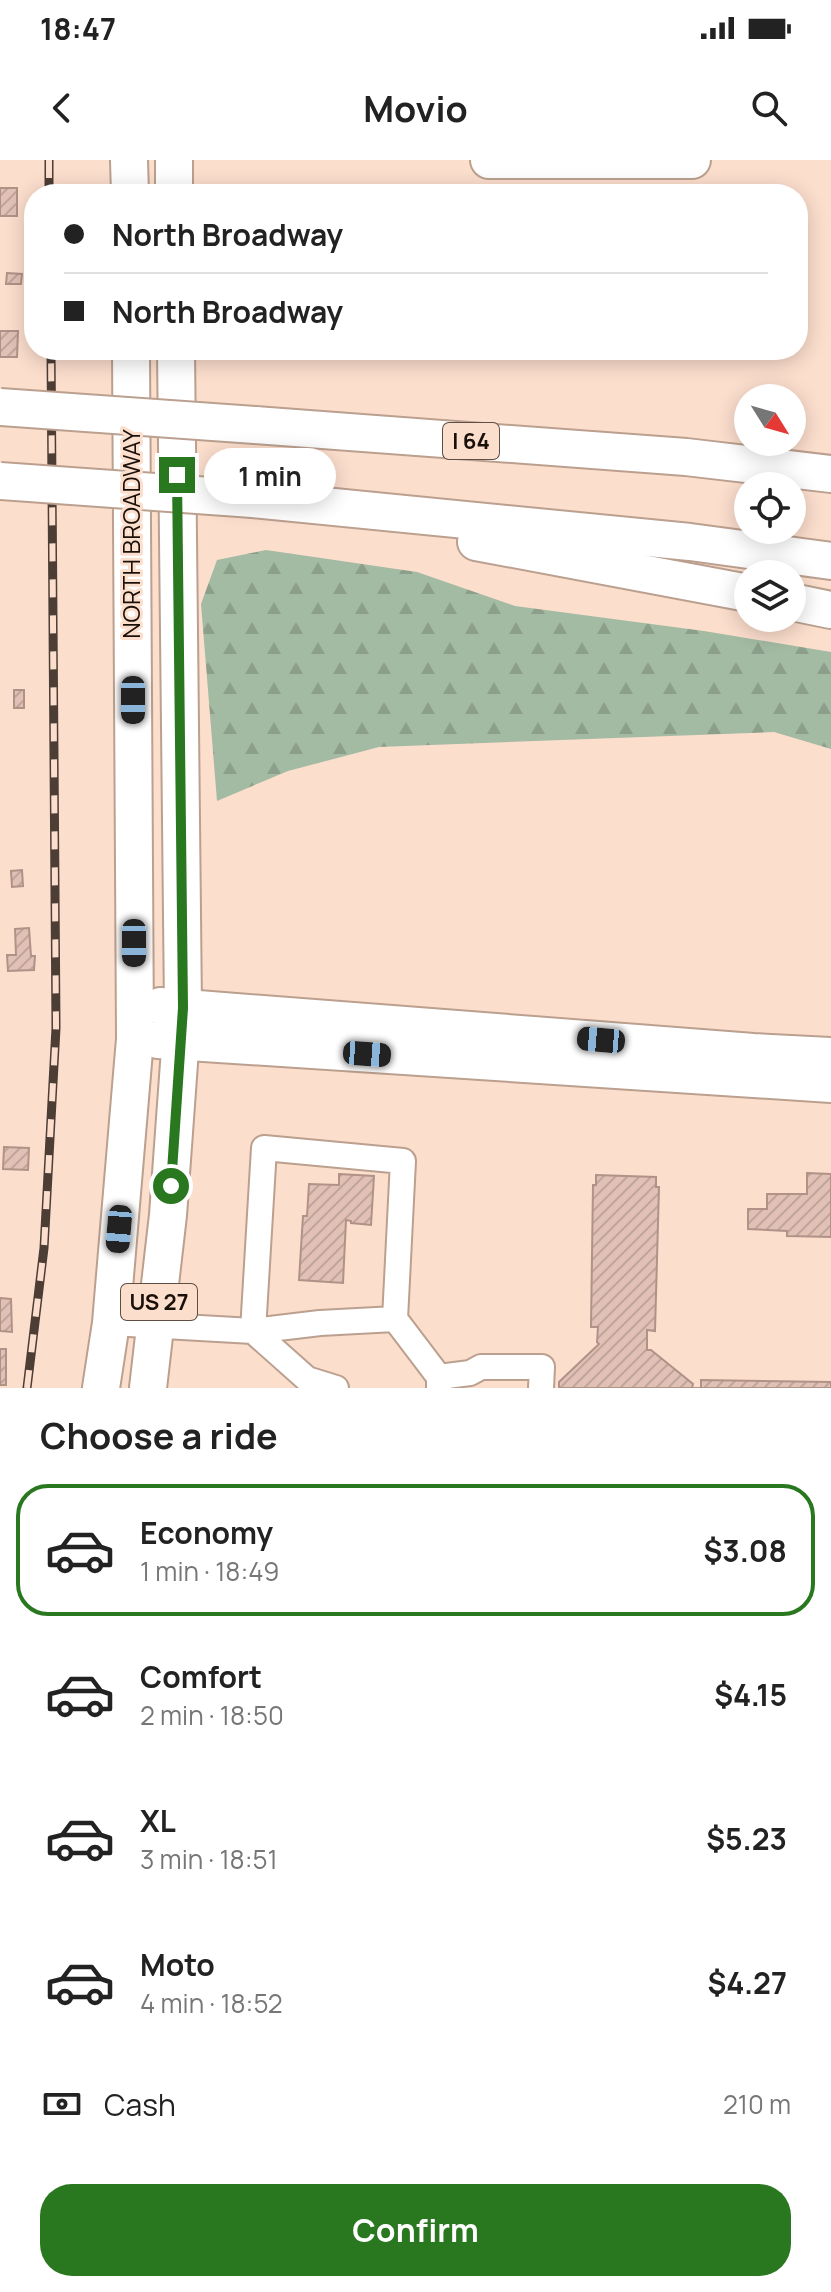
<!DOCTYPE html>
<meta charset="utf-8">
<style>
:root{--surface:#fff;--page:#f6f6f6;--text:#222;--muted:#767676;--line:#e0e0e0;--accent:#29771f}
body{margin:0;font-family:Manrope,sans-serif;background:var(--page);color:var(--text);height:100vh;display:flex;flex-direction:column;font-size:30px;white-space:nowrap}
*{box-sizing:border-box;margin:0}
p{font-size:26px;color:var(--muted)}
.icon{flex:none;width:44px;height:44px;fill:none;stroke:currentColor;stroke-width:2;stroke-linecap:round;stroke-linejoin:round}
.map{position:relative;height:1228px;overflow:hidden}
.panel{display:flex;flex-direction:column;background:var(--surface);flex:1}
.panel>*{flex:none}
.banner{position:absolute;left:24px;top:24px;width:784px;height:176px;border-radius:32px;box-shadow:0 4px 20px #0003;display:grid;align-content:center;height:176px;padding:0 40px;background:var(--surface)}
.needle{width:52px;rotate:127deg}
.buttons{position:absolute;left:734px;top:224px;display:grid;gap:16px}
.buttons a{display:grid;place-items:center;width:72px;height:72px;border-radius:50%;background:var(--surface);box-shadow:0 4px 20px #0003;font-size:40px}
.end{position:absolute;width:36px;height:36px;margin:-18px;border:10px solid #29771f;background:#fff;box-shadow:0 0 0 4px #fff}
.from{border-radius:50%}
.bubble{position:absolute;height:56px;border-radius:28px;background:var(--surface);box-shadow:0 4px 20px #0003;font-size:26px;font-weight:700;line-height:56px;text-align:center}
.car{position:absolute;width:24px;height:48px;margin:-24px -12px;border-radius:10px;box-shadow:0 0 6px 2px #0007;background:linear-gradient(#222 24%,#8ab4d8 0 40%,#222 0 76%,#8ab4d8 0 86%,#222 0)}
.banner b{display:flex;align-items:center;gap:28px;height:76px;font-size:30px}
.banner b+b{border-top:2px solid var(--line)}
.banner i{width:20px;height:20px;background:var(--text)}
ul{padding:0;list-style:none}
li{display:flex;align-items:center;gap:24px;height:132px;margin:0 16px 12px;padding:0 24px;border:4px solid transparent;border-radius:32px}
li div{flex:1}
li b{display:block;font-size:30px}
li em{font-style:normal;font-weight:700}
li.active{border-color:var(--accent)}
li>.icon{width:72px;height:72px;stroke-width:1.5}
h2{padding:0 40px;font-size:36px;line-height:96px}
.pay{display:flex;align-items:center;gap:20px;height:88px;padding:0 40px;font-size:30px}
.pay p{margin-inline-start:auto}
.cta{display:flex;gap:16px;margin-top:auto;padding:16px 40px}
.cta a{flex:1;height:92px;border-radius:32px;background:var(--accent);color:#fff;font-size:32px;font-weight:700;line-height:92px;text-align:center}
.status{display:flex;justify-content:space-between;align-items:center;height:56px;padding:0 40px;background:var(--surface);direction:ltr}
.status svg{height:22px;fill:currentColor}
header{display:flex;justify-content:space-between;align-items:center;height:104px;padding:0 40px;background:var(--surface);font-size:36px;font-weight:700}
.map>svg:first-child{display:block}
.forest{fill:url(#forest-firs)}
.building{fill:url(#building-hatch);stroke:#b19287;stroke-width:2}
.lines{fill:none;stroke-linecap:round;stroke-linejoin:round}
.minor-casing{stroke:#bba08f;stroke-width:28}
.highway-casing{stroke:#bba08f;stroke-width:40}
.minor{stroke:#fff;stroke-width:24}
.highway{stroke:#fff;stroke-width:36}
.rail-casing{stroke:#4c3d35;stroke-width:9}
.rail{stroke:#fcdecd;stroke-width:6;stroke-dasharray:18;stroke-linecap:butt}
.highway-bridge-casing{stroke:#bba08f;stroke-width:40;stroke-linecap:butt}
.highway-bridge{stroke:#fff;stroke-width:36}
.route{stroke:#29771f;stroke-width:10}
.labels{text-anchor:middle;stroke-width:6;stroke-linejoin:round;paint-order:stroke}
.shield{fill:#fcdecd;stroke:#5e4e44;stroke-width:2}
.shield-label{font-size:22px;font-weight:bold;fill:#1a100a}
.street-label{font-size:24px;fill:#1a100a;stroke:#fcdecd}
</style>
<div class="status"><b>18:47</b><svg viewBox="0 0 49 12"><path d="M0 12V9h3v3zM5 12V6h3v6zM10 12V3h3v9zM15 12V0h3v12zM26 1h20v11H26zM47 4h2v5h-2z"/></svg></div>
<header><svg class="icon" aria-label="back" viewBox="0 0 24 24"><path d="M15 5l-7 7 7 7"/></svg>Movio<svg class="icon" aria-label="search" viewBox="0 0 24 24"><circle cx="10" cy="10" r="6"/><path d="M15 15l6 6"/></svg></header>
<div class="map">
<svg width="831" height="1228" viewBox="0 0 831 1228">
<defs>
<pattern id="forest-firs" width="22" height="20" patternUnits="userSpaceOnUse" patternTransform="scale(2)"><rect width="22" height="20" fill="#a3baa3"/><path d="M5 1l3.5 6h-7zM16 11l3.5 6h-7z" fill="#8c9f8b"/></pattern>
<pattern id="building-hatch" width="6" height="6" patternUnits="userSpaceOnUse" patternTransform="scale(2)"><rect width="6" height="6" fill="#e1c1b6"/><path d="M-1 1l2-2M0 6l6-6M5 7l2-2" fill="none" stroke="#c0a59b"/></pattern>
</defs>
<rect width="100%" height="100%" fill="#fcdecd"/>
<polygon class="forest" points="266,390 417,412 515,446 704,471 831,492 831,589 774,572 379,587 288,611 217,641 201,444 217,400"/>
<g class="building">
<rect x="0" y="28" width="17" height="28"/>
<polygon points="7,113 22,114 21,124 6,124"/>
<polygon points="0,171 18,171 17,197 0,197"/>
<rect x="14" y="530" width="10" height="18"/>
<polygon points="22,710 23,726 12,727 11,711"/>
<polygon points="29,768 31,796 35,796 34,810 8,811 7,795 16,795 15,769"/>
<polygon points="4,987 29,988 28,1010 3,1009"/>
<polygon points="807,1013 831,1014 831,1077 787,1076 787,1071 748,1069 748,1049 767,1049 767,1034 807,1034"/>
<polygon points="339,1014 374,1016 371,1065 351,1063 351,1061 346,1060 343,1123 299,1120 303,1056 307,1056 309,1024 339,1025"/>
<polygon points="596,1015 656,1017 656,1027 659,1027 655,1171 647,1170 647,1190 651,1190 693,1224 692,1228 701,1228 701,1220 831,1222 831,1228 559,1228 559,1222 599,1184 597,1182 598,1167 591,1167 593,1025 596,1025"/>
<polygon points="0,1138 11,1139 12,1172 0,1171"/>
<rect x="0" y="1189" width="6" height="36"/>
</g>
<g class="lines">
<defs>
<g id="minor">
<polyline points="395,1159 320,1163 253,1171 264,988 403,1001 395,1159 439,1217 439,1228"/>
<polyline points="111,1163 253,1171 307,1219 336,1228"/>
<polyline points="439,1217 470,1213 481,1207 542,1207 541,1228"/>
</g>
<g id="highway">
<polyline points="129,0 130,34"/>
<polyline points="174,0 174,34"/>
<polyline points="489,0 692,0"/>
<polyline points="255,265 686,297 831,314"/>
<polyline points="253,339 690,382 831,401"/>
<polyline points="476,382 748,433"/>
<polyline points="792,442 831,450"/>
<polyline points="160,846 753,892 831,896"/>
<polyline points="158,880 831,924"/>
<polyline points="101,1228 111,1163 135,879 131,190"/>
<polyline points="148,1228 168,1055 183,848 176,190"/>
</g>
</defs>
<use href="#minor" class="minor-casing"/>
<use href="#highway" class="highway-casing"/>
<use href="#minor" class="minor"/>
<use href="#highway" class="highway"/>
<defs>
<g id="rail">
<polyline points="49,0 49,34"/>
<polyline points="27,1228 44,1088 56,868 51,190"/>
</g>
</defs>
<use href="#rail" class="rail-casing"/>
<use href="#rail" class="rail"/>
<defs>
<g id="highway-bridge">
<polyline points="0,247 255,265"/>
<polyline points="0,321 253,339"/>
</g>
</defs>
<use href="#highway-bridge" class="highway-bridge-casing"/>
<use href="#highway-bridge" class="highway-bridge"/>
</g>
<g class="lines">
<polyline class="route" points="171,1026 183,848 177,315"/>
</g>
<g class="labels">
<g class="shield">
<rect x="443" y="263" width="56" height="36" rx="6"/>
<rect x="121" y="1124" width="76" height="36" rx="6"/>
</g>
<g class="shield-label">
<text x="471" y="289">I 64</text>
<text x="159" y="1150">US 27</text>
</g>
<g class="street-label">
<text transform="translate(132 374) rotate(-90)" y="8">NORTH BROADWAY</text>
</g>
</g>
</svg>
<div class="buttons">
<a><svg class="needle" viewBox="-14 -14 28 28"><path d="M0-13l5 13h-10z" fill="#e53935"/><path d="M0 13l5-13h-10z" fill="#767676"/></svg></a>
<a><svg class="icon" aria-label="locate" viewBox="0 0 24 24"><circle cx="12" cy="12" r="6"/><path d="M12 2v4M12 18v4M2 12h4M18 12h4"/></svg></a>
<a><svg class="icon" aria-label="layers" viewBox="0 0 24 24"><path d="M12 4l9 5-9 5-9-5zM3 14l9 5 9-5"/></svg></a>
</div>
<i class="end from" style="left:171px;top:1026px"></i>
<i class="end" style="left:177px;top:315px"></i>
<div class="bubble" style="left:204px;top:288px;width:132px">1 min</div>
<i class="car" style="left:133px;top:540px;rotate:180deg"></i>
<i class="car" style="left:134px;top:783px;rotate:180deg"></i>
<i class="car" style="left:601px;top:880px;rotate:275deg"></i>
<i class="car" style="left:367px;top:894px;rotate:94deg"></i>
<i class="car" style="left:119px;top:1069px;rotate:185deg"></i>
<div class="banner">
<b><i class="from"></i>North Broadway</b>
<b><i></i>North Broadway</b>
</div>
</div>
<section class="panel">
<h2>Choose a ride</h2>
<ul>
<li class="active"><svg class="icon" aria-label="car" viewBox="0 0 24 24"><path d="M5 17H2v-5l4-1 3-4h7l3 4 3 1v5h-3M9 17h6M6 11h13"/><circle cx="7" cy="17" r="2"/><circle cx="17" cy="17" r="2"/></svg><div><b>Economy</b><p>1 min · 18:49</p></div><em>$3.08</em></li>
<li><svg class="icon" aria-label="car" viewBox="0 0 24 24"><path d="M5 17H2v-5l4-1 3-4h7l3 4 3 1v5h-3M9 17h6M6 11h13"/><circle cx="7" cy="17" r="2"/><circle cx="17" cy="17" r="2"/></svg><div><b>Comfort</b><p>2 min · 18:50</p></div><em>$4.15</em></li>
<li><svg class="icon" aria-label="car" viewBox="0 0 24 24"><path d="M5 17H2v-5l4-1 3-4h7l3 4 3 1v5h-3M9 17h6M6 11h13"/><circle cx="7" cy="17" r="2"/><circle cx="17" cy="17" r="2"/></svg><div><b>XL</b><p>3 min · 18:51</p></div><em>$5.23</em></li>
<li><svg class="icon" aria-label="car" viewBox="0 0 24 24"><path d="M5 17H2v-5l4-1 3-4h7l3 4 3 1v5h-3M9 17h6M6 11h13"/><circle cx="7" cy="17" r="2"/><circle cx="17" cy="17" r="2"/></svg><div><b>Moto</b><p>4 min · 18:52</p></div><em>$4.27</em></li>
</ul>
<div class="pay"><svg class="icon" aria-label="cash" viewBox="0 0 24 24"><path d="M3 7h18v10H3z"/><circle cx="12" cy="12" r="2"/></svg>Cash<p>210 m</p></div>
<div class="cta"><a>Confirm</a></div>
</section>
